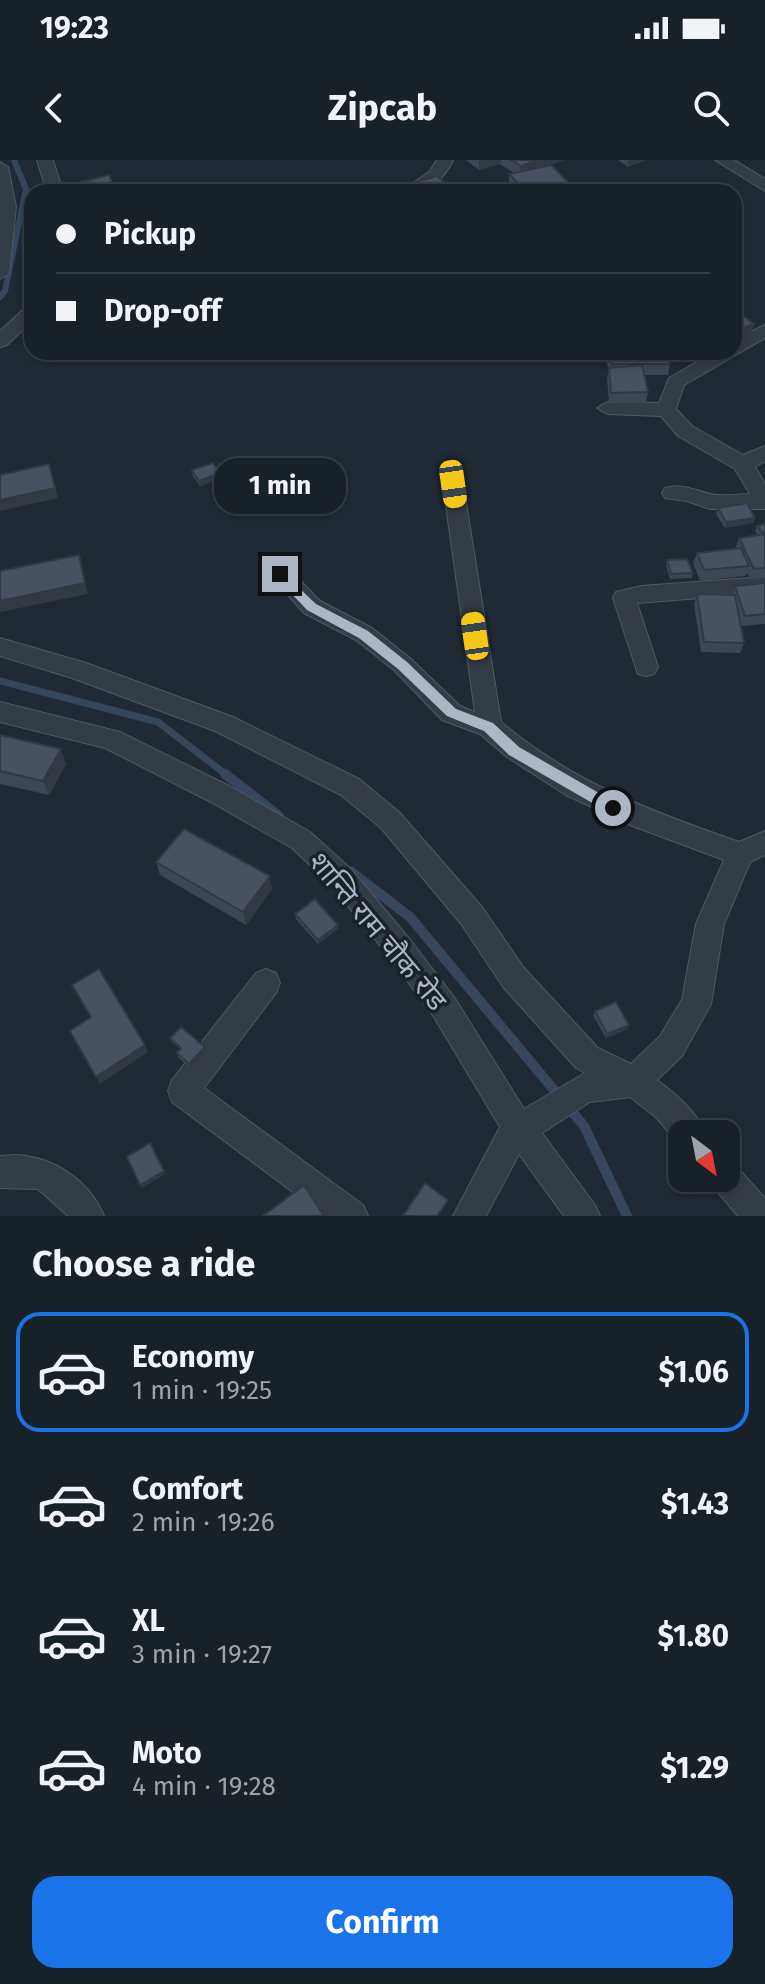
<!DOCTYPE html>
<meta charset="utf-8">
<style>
:root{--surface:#182028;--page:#212830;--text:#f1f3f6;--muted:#9fa3a8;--line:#363e45;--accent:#1a73e8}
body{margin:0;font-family:"Fira Sans","Noto Sans Devanagari",sans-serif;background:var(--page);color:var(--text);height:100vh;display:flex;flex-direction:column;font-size:30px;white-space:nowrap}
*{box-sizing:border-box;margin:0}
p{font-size:26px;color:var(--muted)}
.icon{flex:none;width:44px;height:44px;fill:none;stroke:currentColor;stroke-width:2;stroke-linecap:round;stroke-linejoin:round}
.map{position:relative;height:1056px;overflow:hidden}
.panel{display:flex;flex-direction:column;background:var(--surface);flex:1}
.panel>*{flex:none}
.guide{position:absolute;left:24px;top:24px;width:718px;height:176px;border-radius:24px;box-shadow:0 4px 12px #0003,0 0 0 2px var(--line);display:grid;align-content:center;height:176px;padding:0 32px;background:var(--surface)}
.needle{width:52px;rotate:148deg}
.tools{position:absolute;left:668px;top:960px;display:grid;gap:16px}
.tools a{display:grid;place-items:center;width:72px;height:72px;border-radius:16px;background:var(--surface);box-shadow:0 4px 12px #0003,0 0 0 2px var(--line);font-size:40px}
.end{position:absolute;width:36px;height:36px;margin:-18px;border:10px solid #aeb6c3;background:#111;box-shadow:0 0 0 4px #111}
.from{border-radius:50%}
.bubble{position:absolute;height:56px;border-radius:24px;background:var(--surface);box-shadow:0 4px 12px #0003,0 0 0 2px var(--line);font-size:26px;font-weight:700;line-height:56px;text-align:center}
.car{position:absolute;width:24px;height:48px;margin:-24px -12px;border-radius:10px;box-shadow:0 0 6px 2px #0007;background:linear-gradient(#f5c518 24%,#345 0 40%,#f5c518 0 76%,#345 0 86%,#f5c518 0)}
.guide b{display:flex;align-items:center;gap:28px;height:76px;font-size:30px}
.guide b+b{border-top:2px solid var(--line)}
.guide i{width:20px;height:20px;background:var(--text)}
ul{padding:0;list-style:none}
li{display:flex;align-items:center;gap:24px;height:120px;margin:0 16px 12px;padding:0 16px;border:4px solid transparent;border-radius:24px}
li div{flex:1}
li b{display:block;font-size:30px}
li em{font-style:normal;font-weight:700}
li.selected{border-color:var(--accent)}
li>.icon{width:72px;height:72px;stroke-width:1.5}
h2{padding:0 32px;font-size:36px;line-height:96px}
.primary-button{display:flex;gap:16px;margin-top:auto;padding:16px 32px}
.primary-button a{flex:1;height:92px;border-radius:24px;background:var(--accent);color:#fff;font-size:32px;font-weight:700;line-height:92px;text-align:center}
.status{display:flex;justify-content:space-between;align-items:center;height:56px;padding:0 40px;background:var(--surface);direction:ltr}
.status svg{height:22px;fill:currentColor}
header{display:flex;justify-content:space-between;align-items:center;height:104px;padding:0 32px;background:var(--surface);font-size:36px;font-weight:700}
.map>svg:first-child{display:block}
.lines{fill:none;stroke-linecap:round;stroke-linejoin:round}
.stream-far2{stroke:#36475d;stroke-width:6}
.stream-far1{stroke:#36475d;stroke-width:7}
.stream{stroke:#36475d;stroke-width:10}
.street-casing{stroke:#515964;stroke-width:2}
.street{fill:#343c46;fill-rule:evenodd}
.wall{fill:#3d4652}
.shaded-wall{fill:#323942}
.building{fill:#47515f;stroke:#323942;stroke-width:2}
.route{fill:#aeb6c3}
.labels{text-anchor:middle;stroke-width:7;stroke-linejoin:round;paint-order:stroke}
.street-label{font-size:28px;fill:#aeb6c3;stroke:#19212a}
</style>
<div class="status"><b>19:23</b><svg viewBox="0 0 49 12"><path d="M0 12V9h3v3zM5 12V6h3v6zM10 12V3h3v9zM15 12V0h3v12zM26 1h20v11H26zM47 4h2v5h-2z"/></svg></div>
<header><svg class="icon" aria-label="back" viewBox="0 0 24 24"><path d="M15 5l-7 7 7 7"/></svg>Zipcab<svg class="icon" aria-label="search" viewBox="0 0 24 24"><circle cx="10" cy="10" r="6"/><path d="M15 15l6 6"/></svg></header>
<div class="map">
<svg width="765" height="1056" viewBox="0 0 765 1056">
<rect width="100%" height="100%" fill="#202a35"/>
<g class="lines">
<polyline class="stream-far2" points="0,137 5,131 26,29 14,0"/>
<polyline class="stream-far1" points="0,521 158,562 228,616"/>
<g class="stream">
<polyline points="225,614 279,656"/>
<polyline points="350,711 410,757 584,966 627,1056"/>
</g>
<defs>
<g id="street">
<polygon points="37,0 53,0 63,32 47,32"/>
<path d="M437,0H453C443,23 423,32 400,32L429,12Z"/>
<polygon points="715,0 734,0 765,19 765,31"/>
<polygon points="0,2 8,7 16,47 9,114 0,119"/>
<polygon points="32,146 32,161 7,185 0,187 0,171 26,147"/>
<path d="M765,165V178L684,225L676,249L692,266L743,295L765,286V301L755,307L765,324V349H710L687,341L665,338L662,333L665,328C682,323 694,330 710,334C722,337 737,334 750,334L735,309L678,276L661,256L607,254L597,248L607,242L659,243L669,218L714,192H734V180Z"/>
<path d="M453,317L460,319L463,324L501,562C571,622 653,652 739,682L765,671V695L750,702L724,764L711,844L682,896L657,920C677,935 696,951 706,974H682V986L679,985L657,958L630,937L590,942L542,973L595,1045L600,1056H564L519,994L486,1056H453L500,967L434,857L391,799L331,725L292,688L211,642L105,588L0,562V542L120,572L229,626L310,672L351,709L411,781L454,837L524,949L585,913L576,908L504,828L462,765L381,668L341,635L215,571L72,518L0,496V478L86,503L233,557L359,619L399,652L482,747L524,808L598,888L631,904L660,876L682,840L696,764L724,700L630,665L566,635L507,597L480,574L442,560L395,511L356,480L304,453L269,414L272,408H288L320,441L372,468L411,499L460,546L475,552L443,324L446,319Z"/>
<polygon points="765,417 765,433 637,443 658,507 654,514 646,516 638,514 613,438 616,432 641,426"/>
<polygon points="266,809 276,813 280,823 276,833 204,928 363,1045 368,1056 325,1056 172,942 168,931 172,920 256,813"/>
<path d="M16,995C54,997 89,1020 104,1056H68L38,1029L0,1028V996Z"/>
<polygon points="726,1002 737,1007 765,1038 765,1056 738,1056 715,1029 710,1018 726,1018"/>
</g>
</defs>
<use href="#street" class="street-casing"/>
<use href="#street" class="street"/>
</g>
<g class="wall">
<polygon points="466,0 564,0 551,5 568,32 516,32 509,24 509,14 514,13 500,4 479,10"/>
<polygon points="618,0 646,0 628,7"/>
<polygon points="412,23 451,28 451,32 411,32"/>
<polygon points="605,192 671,192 668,192 670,204 668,215 644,215 648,232 646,243 609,243 607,218 609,209 604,196"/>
<polygon points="192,310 220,313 221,319 200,326 193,316"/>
<polygon points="718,348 755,358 753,363 725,368 716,354"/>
<polygon points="765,364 765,418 750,419 747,413 745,416 700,421 693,403 697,393 735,389 739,378 758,375 755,371 757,366"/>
<polygon points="667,400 693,413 692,418 670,419 666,405"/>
<polygon points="765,423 765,464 741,466 740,461 744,483 740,493 701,492 694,444 697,434 732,435 735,426"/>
<polygon points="0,575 66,604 49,635 0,624"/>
<polygon points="156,702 272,729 246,765 160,715"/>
<polygon points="295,754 338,769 318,784 296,759"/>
<polygon points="595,851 629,865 627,869 606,878 593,855"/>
<polygon points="170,878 206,891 190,908 178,897 177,893 180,889 172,882"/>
</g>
<g class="shaded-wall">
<polygon points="479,0 501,0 500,4 479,10"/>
<polygon points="538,0 564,0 520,17 521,6"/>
<polygon points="629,0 646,0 628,7"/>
<polygon points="112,22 113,27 110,28 111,32 69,32"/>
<polygon points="569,23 568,32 532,32"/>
<polygon points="451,28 451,32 436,32"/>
<polygon points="741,61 738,71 734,72 734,62"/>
<polygon points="754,164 751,174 734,182 734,172"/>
<polygon points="49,304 58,338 0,351 0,340"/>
<polygon points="220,313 221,319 200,326 199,321"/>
<polygon points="755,358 753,363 725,368 726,362"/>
<polygon points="79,395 88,434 0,452 0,441"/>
<polygon points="61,589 66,604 49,635 43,621"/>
<polygon points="270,716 272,729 246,765 243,752"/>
<polygon points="338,765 338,769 318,784 318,780"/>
<polygon points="629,865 627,869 606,878 607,874"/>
<polygon points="145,885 148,892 100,924 96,917"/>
<polygon points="205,887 206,891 190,908 189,904"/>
<polygon points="164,1011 165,1014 142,1028 140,1025"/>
</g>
<g class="building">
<polygon points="511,0 538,0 521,6"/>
<polygon points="551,5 569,23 532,32 527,32 509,14"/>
<polygon points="109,15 112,22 69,31 66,26"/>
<polygon points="437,16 451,28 436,32 422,32 412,23"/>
<polygon points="647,24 659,32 627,32"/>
<polygon points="110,26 110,32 77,32"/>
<polygon points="619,26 623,32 593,32 592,29"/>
<polygon points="734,54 741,61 734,62"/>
<polygon points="734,149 754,164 734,172"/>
<polygon points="608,192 668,192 670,204 612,204"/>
<polygon points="642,205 648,232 611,233 609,208"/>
<polygon points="213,303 220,313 199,321 192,310"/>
<polygon points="49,304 55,328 0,340 0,315"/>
<polygon points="747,343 755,358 726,362 718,348"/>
<polygon points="765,364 765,373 764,374 757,366"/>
<polygon points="765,374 765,408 754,409 739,378"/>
<polygon points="741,388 749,406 704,410 697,393"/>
<polygon points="79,395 85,423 0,441 0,411"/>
<polygon points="687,399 693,413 671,414 667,400"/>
<polygon points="765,423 765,454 745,456 735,426"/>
<polygon points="697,434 735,435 744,483 704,482"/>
<polygon points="0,575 61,589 43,621 0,611"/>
<polygon points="184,669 270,716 243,752 156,702"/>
<polygon points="315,739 338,765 318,780 295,754"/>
<polygon points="99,809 145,885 96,917 70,871 91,857 72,825"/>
<polygon points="616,842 629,865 607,874 595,851"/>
<polygon points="181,867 205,887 189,904 177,893 181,888 170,878"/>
<polygon points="150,983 164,1011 140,1025 127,997"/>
<polygon points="425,1023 448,1040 437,1056 403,1056"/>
<polygon points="304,1025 324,1056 263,1056"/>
</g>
<polygon class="route" points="280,410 316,444 368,471 407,502 456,549 493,563 519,587 618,644 618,652 608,652 509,595 484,571 447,556 398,509 359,478 307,450 276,417 276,411"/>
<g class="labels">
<g class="street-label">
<text transform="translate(378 771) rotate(50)" y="10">शान्ति राम चौक रोड</text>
</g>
</g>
</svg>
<div class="tools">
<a><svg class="needle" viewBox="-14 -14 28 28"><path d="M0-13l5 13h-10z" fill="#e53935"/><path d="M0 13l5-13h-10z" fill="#9fa3a8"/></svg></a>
</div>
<i class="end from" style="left:613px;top:648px"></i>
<i class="end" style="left:280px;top:414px"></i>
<div class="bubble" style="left:214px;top:298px;width:132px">1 min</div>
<i class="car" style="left:453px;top:324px;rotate:172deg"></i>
<i class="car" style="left:475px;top:476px;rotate:352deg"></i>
<div class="guide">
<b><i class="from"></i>Pickup</b>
<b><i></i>Drop-off</b>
</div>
</div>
<section class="panel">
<h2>Choose a ride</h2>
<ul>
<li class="selected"><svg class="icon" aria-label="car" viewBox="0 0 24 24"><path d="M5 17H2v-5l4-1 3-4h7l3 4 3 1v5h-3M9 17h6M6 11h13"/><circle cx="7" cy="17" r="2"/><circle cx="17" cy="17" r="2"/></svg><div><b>Economy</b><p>1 min · 19:25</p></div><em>$1.06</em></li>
<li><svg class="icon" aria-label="car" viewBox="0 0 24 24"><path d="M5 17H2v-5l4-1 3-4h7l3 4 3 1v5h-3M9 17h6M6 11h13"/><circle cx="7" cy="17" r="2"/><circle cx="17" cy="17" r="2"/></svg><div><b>Comfort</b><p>2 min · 19:26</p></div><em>$1.43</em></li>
<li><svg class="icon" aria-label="car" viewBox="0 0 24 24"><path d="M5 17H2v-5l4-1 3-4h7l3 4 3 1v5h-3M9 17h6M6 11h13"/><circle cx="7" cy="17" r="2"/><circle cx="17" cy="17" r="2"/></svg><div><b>XL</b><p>3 min · 19:27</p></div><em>$1.80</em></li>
<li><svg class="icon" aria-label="car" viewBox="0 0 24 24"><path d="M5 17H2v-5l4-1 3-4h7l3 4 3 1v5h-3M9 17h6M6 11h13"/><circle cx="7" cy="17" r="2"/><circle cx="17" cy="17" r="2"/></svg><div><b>Moto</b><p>4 min · 19:28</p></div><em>$1.29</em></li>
</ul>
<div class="primary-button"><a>Confirm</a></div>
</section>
